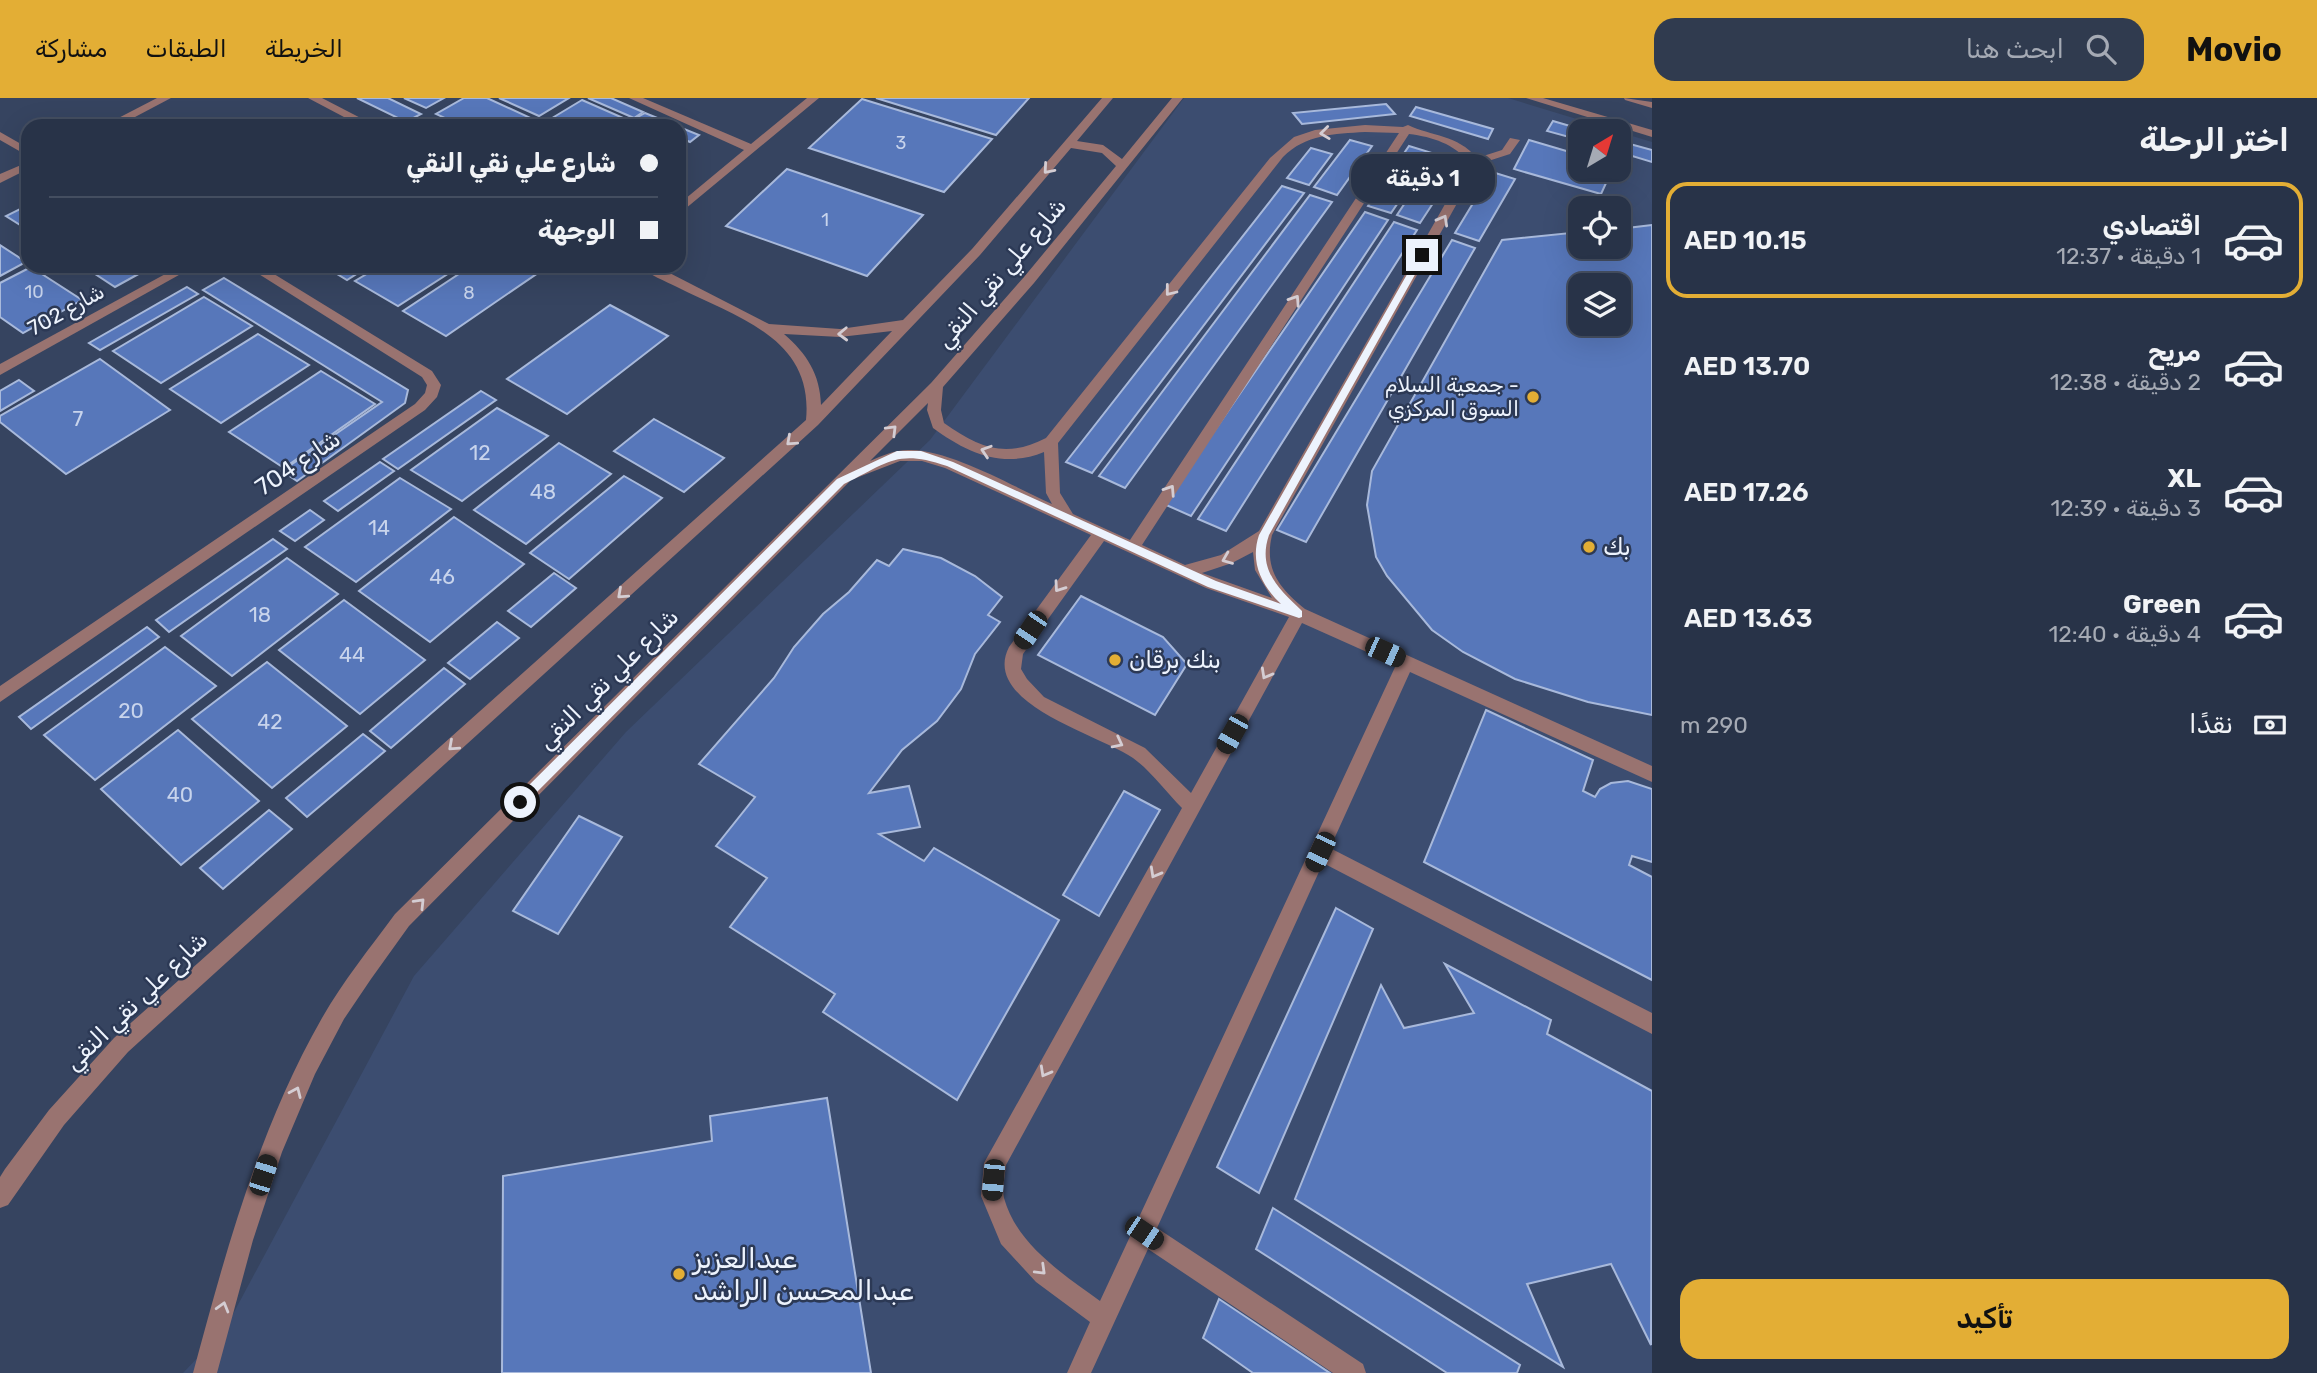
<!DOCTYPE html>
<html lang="ar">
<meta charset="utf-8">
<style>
:root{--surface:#283348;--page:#303b4f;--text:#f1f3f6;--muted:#a5aab4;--line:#444e60;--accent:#e3ae35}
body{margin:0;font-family:Rubik,"Noto Sans Arabic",sans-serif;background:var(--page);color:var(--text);direction:rtl;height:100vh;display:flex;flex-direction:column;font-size:26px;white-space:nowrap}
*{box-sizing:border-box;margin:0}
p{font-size:23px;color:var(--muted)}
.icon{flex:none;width:38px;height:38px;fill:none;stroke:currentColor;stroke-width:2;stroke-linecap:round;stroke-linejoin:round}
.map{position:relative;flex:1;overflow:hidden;direction:ltr}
.sheet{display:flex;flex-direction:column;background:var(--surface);width:665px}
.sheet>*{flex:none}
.hud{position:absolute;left:21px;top:21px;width:665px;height:154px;border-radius:21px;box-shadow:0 7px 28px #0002,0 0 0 2px var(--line);direction:rtl;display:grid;align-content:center;height:154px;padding:0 28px;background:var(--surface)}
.needle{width:46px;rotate:38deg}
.buttons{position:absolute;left:1568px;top:21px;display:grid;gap:14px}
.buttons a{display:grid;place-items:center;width:63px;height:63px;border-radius:14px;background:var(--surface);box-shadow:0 7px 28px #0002,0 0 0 2px var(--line);font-size:35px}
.end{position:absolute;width:32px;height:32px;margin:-16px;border:9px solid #edf3fd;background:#111;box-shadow:0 0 0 4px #111}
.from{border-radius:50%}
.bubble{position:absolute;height:49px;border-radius:21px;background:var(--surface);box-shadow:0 7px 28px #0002,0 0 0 2px var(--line);font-size:23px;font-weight:600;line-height:49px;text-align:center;direction:rtl}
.car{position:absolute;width:21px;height:42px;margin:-21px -10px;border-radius:9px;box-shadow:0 0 5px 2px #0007;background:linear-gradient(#222 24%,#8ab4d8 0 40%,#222 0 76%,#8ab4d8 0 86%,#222 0)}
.hud b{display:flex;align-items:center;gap:24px;height:66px;font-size:26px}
.hud b+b{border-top:2px solid var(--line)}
.hud i{width:18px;height:18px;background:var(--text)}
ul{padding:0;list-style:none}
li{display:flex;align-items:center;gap:21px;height:116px;margin:0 14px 10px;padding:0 14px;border:4px solid transparent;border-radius:21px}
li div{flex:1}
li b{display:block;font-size:26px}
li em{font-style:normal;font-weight:600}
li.active{border-color:var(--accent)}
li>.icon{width:63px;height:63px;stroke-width:1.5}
h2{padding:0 28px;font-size:32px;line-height:84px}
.pay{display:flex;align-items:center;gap:18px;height:77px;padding:0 28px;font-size:26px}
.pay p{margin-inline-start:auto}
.primary-button{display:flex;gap:14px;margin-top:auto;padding:14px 28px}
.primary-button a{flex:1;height:80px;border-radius:21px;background:var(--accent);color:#111;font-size:28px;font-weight:600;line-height:80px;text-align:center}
header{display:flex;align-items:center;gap:42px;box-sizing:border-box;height:98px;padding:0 35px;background:var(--accent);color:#111}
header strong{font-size:33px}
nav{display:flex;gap:38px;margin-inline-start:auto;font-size:24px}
.search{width:490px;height:63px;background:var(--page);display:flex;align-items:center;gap:18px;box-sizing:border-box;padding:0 24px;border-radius:21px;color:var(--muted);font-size:26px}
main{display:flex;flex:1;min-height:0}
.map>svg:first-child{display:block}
.built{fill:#3c4d70;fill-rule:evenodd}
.building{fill:#5777ba;stroke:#a8b9db;stroke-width:2;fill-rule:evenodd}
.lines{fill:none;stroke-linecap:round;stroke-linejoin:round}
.minor{fill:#997370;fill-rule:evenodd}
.oneway{stroke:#d4cdd3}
.route{fill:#edf3fd}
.poi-dot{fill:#e3ae35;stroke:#2c3955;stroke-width:2.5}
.labels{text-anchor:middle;stroke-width:5;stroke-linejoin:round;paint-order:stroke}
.far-number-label{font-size:18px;fill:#c8d4ec}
.far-street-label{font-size:21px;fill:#edf3fd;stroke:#2c3955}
.far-poi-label{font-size:21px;fill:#edf3fd;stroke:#2c3955;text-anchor:end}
.number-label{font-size:21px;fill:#c8d4ec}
.street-label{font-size:24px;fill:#edf3fd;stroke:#2c3955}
.poi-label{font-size:24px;fill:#edf3fd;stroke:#2c3955;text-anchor:start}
.near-poi-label{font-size:28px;fill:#edf3fd;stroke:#2c3955;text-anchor:start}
</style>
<header>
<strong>Movio</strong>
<div class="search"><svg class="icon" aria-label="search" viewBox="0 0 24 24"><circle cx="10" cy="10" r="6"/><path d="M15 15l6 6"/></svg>ابحث هنا</div>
<nav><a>الخريطة</a><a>الطبقات</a><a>مشاركة</a></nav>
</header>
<main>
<section class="sheet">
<h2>اختر الرحلة</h2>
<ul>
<li class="active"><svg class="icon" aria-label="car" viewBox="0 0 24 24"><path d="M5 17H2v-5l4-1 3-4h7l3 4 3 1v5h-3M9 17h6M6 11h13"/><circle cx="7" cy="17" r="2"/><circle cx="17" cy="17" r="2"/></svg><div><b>اقتصادي</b><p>1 دقيقة · 12:37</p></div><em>AED 10.15</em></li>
<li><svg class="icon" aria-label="car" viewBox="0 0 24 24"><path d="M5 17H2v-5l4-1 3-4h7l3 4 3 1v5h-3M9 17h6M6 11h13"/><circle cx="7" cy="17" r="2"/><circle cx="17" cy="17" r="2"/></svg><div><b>مريح</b><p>2 دقيقة · 12:38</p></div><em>AED 13.70</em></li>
<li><svg class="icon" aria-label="car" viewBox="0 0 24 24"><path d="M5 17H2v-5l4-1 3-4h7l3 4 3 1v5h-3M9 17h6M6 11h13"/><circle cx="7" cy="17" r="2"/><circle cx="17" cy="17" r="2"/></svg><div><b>XL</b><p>3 دقيقة · 12:39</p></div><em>AED 17.26</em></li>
<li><svg class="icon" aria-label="car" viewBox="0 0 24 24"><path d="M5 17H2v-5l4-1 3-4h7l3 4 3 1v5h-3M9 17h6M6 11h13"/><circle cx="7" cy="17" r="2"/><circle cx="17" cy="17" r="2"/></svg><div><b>Green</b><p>4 دقيقة · 12:40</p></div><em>AED 13.63</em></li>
</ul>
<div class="pay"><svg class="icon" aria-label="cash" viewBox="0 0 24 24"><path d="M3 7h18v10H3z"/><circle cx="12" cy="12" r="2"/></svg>نقدًا<p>290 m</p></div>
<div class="primary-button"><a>تأكيد</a></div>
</section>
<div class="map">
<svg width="1652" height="1275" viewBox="0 0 1652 1275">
<rect width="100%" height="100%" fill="#364460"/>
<path class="built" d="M1184,0H1508L1616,33H1580V72H1619V34L1652,44V1275H183L225,1231L414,878L626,634L930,342ZM1580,110H1619V149H1580ZM1580,187H1619V226H1580Z"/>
<g class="building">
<polygon points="357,0 388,0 421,16 406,24"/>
<polygon points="404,0 444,0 426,10"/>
<polygon points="464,0 487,0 535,22 525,28 462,28 436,16"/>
<polygon points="499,0 569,0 539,18"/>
<polygon points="588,0 611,0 643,14 634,20"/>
<polygon points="876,0 1029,0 996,37"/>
<polygon points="862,1 992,41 944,94 809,50"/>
<polygon points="582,2 630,23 623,28 539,28"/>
<polygon points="1386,6 1395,16 1302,26 1293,15"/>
<polygon points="1416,9 1493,31 1488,41 1410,18"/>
<polygon points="645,15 677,28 653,28 636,20"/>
<polygon points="1553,23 1587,33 1580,33 1580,42 1547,33"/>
<polygon points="679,29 699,37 690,44 679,39"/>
<polygon points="1350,42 1372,48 1337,97 1314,89"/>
<polygon points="1529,42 1580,57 1580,72 1612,72 1601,96 1514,71"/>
<polygon points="1619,43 1652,52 1652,64 1619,54"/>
<polygon points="1409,48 1432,55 1391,115 1368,108"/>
<polygon points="1311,50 1332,56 1309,87 1287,80"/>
<polygon points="1437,57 1460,64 1420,125 1397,117"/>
<polygon points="787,71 923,117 867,178 726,128"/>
<polygon points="1492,74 1515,81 1479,143 1455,135"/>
<polygon points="1282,88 1304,95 1092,375 1066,364"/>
<polygon points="1310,97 1332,104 1125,390 1099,378"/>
<polygon points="28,107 28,132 6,118"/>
<polygon points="1365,114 1388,122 1191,418 1164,406"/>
<polygon points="1394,124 1417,132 1226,433 1198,421"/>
<path d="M1652,127V617L1588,604L1515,581L1463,554L1432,532L1387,478L1376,459L1367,407L1372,373L1502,142L1580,134V149H1619V131ZM1580,187H1619V226H1580Z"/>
<polygon points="1452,142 1475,150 1306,444 1277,432"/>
<polygon points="0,147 26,164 0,178"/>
<polygon points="83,168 153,168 115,189"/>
<polygon points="324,168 369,168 347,182"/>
<polygon points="380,168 460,168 398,208 355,183"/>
<polygon points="471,168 518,168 535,177 446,238 403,213"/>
<polygon points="31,169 82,202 23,235 0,219 0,185"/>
<polygon points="224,180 408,292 405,305 297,383 282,373 382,304 203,192"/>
<polygon points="187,189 198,196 100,252 89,245"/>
<polygon points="204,199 252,228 161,285 113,253"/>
<polygon points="610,207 668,238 567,316 507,281"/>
<polygon points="258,236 309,267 221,325 170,291"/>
<polygon points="100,261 170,312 66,376 0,324 0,318"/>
<polygon points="321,273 375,306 284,370 229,334"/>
<polygon points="19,282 34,293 0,313 0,293"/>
<polygon points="481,293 496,302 398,371 383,361"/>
<polygon points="497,310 548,338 462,403 411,372"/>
<polygon points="654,321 724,360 684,394 614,353"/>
<polygon points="559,345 611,376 526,446 474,412"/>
<polygon points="380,364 394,373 338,413 324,403"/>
<polygon points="624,378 662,400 569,481 530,455"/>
<polygon points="400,380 451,411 356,484 305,449"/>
<polygon points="310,412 324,422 295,443 280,433"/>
<polygon points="454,419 524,466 430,544 359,493"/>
<polygon points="273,441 287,451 169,534 156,522"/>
<polygon points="903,451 941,460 975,478 1002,499 988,517 1000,524 975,556 961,591 937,623 902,652 869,695 909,688 920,729 879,736 924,763 934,750 1059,822 957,1002 823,914 835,896 730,829 767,780 716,748 755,699 699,666 774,580 794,549 823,516 849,494 877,462 889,468"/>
<polygon points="287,460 338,496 232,578 181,538"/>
<polygon points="554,475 576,490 531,529 508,513"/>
<polygon points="1081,498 1163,539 1187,566 1155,617 1038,557"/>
<polygon points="344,502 425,562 360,616 279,552"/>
<polygon points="497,524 519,540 470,581 448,565"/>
<polygon points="147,529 159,539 31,631 19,619"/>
<polygon points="165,549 216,588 95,682 44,637"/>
<polygon points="267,564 347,628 272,690 192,621"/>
<polygon points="444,570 465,586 391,650 370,633"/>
<polygon points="1486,612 1593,662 1583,693 1595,699 1600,691 1611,685 1628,683 1652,691 1652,764 1632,758 1629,767 1652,779 1652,882 1424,764"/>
<polygon points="178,632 259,703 181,767 101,691"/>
<polygon points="363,636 385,653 307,719 286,700"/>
<polygon points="1124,693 1160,712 1099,818 1063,797"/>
<polygon points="269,712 292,731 223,791 200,770"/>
<polygon points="579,718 622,739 558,836 513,813"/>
<polygon points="1336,810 1373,831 1259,1095 1217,1069"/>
<polygon points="1445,866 1551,922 1547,936 1652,993 1651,1247 1611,1166 1527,1186 1563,1269 1295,1101 1381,887 1404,930 1474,915"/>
<polygon points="827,1000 871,1275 502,1275 503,1078 712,1043 710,1018"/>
<polygon points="1273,1110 1520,1267 1517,1275 1447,1275 1256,1151"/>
<polygon points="1219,1201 1330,1275 1253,1275 1203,1240"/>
</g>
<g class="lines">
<g class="minor">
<polygon points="157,0 171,0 118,28 103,28"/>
<polygon points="308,0 322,0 376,28 361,28"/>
<polygon points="629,0 643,0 751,46 807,0 819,0 679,116 679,106 744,52"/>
<path d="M1102,0H1113L1077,43L1103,47L1122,61L1172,0H1183L1034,185L943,289L941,312L944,325C980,350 1005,361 1046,340L1270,60L1294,39L1315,32L1365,27L1403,29L1408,27C1431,38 1458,37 1477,60L1502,52L1510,40L1520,42L1510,56L1479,66L1272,437C1264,471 1279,490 1305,511L1652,668V684L1410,574L1330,750L1652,915V936L1323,765L1157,1130L1363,1266L1366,1275H1333L1148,1151L1091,1275H1067L1090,1224L1036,1184L1001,1146L981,1098L984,1065L1182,710C1166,694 1151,673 1133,660C1101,637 980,606 1009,549L1091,437L945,370L922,363H900L851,382L409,828L371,881L344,921L315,976L282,1054L253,1142L217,1275H193C226,1153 259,1030 322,920C343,883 370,850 395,816L931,285L1024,179L1116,68L1102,55L1071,50L980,157L818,327L128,954L64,1027L8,1107L0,1110V1079L5,1071L49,1012L114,940L806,322C814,240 738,220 677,189C665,183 649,177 640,168H656L769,226L840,231L903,222L972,151ZM1365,34L1399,35L1130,442L1073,416L1060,395L1058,345L1283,59C1306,36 1334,36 1365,34ZM1409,36C1433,39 1454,46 1469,64L1259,433L1221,457L1185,467L1142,447ZM892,233L821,307C820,276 807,256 784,236L840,239ZM928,305L927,312L933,330C967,355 1003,371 1044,354L1046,395L1052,406C1014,389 953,353 911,352C897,351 883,357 870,363ZM1104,443L1206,490L1289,519L1191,695L1145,650L1044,599L1027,581L1021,571L1023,556ZM1253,454L1255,472L1272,500L1202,475L1232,465ZM1302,525L1396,567L1100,1203C1063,1176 1017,1147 1004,1100C1002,1091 1005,1077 1006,1067Z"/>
<polygon points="1526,0 1543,0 1652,32 1652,39"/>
<polygon points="1624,0 1652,4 1652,10 1625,2"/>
<polygon points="0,34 28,50 28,58 0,42"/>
<polygon points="28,64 28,71 0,85 0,76"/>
<polygon points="180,168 195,168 0,277 0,266"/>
<polygon points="246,168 261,168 432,273 441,287 437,299 425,312 0,604 0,588 415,306 425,295 427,287 422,279"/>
</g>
</g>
<defs><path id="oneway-chevron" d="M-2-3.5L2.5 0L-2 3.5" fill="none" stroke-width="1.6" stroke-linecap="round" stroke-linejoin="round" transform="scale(1.75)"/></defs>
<g class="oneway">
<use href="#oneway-chevron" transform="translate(1325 35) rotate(173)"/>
<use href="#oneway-chevron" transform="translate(1048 71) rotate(131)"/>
<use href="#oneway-chevron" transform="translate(1443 122) rotate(-61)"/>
<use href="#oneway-chevron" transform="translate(1170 193) rotate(128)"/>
<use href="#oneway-chevron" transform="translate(1295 202) rotate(-57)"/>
<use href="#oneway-chevron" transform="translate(843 236) rotate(178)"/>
<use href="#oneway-chevron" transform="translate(892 332) rotate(-45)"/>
<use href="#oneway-chevron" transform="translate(791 343) rotate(138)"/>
<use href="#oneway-chevron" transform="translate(986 353) rotate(-162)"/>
<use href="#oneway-chevron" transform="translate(1170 392) rotate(-57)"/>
<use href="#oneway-chevron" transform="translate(1227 461) rotate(158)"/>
<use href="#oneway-chevron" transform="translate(1059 489) rotate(125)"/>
<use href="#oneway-chevron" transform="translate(622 496) rotate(138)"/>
<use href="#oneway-chevron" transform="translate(1266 576) rotate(119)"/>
<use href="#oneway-chevron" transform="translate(1118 645) rotate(27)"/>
<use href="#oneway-chevron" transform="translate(453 648) rotate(138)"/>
<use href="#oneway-chevron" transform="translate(1155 775) rotate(119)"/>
<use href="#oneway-chevron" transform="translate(420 805) rotate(-46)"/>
<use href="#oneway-chevron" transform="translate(1045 974) rotate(119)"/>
<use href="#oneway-chevron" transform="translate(296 994) rotate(-66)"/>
<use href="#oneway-chevron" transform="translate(1041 1172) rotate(44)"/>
<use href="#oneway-chevron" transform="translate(223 1209) rotate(-74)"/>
</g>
<path class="route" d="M1422,155L1426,157L1269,437C1257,472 1279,491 1302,513V519L1299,520L1208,489L947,368C897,351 889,364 844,386L524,707H516V700L837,381L897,353H921L953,364L1216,483L1281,506C1261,487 1250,464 1259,437L1418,157Z"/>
<g class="poi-dot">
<circle cx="1533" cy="299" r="7"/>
<circle cx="1589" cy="449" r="7"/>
<circle cx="1115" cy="562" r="7"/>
<circle cx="679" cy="1176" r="7"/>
</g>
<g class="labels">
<g class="far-number-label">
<text x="901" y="51">3</text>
<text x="825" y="128">1</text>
<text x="34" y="200">10</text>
<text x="469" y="201">8</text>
</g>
<g class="far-street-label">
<text transform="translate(66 212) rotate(-29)" y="7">شارع 702</text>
</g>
<g class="far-poi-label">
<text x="1519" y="294">جمعية السلام -<tspan x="1519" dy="24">السوق المركزي</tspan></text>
</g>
<g class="number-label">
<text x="78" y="328">7</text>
<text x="480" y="362">12</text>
<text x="543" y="401">48</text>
<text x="379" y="437">14</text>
<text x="442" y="486">46</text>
<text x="260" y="524">18</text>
<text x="352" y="564">44</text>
<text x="131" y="620">20</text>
<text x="270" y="631">42</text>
<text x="180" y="704">40</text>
</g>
<g class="street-label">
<text transform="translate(1001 175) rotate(-50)" y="8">شارع علي نقي النقي</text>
<text transform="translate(298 365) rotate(-34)" y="8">شارع 704</text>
<text transform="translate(608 581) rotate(-45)" y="8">شارع علي نقي النقي</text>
<text transform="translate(136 903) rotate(-44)" y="8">شارع علي نقي النقي</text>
</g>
<g class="poi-label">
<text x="1603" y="457">بك</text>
<text x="1129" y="570">بنك برقان</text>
</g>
<g class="near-poi-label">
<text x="693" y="1170">عبدالعزيز<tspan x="693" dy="32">عبدالمحسن الراشد</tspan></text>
</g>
</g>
</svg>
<div class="buttons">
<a><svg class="needle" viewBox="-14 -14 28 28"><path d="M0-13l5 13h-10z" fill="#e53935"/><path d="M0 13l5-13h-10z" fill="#a5aab4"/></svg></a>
<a><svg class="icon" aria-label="locate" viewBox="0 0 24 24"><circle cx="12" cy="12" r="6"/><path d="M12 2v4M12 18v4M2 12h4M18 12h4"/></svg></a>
<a><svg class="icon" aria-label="layers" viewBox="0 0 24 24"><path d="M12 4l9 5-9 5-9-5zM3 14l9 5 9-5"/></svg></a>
</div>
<i class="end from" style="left:520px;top:704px"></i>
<i class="end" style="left:1422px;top:157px"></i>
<div class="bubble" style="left:1351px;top:56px;width:144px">1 دقيقة</div>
<i class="car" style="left:1030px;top:532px;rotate:214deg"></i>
<i class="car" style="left:1385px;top:554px;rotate:114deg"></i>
<i class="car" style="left:1232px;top:636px;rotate:209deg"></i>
<i class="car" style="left:1320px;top:754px;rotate:205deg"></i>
<i class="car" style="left:263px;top:1077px;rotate:18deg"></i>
<i class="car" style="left:993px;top:1082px;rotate:185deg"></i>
<i class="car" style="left:1144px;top:1135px;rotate:124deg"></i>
<div class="hud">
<b><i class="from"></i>شارع علي نقي النقي</b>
<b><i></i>الوجهة</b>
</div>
</div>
</main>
